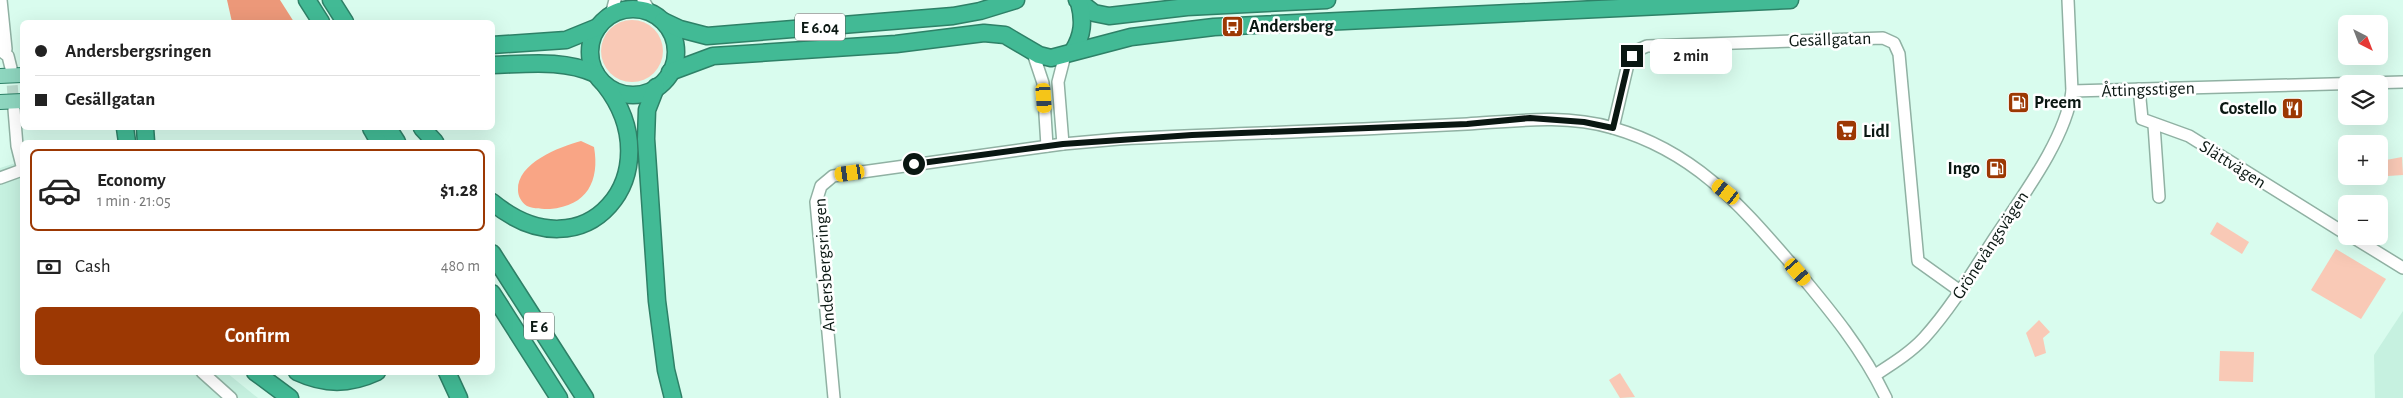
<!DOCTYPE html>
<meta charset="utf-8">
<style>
:root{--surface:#fff;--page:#f2f2f2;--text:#222;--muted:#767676;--line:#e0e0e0;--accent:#9c3803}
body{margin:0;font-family:"Alegreya Sans",sans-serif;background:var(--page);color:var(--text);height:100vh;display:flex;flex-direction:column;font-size:19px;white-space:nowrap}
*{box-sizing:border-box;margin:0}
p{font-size:16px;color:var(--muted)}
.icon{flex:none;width:28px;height:28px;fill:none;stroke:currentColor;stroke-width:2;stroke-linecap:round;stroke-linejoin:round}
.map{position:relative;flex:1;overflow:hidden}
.sheet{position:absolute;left:20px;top:140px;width:475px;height:235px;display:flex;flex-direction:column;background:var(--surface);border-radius:8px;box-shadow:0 5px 20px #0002}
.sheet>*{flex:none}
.hud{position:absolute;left:20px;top:20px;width:475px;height:110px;border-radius:8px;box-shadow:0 5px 20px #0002;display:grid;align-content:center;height:110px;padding:0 15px;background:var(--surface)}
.needle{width:32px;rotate:138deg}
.fabs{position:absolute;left:2338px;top:15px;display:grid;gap:10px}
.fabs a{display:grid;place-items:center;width:50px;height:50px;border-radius:8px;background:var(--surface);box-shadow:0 5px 20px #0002;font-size:25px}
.end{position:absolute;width:22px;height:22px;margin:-11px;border:6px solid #0a1712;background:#fff;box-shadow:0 0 0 2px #fff}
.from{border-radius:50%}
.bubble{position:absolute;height:35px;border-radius:8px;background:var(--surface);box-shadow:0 5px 20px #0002;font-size:16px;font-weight:600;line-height:35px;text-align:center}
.car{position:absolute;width:15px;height:30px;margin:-15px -8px;border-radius:6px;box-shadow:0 0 4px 1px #0007;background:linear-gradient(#f5c518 24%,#345 0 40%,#f5c518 0 76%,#345 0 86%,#f5c518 0)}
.hud b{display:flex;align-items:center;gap:18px;height:48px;font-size:19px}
.hud b+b{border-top:1px solid var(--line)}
.hud i{width:12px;height:12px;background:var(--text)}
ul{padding:9px 0 0;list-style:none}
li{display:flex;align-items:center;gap:15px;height:82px;margin:0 10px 8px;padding:0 5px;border:2px solid transparent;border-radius:8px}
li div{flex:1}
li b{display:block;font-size:19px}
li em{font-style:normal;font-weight:600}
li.current{border-color:var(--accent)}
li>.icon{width:45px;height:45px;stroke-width:1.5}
.pay{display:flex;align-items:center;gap:12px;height:55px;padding:0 15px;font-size:19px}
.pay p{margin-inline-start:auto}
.action{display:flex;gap:10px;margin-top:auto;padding:10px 15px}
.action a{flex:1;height:58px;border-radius:8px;background:var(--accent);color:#fff;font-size:20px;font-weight:600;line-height:58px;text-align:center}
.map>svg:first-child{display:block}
.built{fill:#c6f1e0}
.green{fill:#f9c9b6}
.forest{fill:#ec9879}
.water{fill:#f9a585}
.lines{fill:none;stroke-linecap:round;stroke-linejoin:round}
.minor-tunnel{stroke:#badacd;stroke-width:11;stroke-dasharray:11 5.5;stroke-linecap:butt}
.minor-casing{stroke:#90b1a3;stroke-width:14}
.major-casing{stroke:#2e8167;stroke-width:16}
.highway-casing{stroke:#2e8167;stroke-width:19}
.minor{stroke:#fff;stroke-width:11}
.major{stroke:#8ed6bf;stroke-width:14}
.highway{stroke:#42ba95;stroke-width:16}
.route{stroke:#0a1712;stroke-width:6}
.labels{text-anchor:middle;stroke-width:5;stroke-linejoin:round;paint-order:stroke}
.shield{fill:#fff;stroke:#545d59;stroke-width:1}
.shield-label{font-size:16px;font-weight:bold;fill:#0a1712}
.poi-label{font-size:18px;font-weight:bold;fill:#0a1712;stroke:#fff;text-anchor:start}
.street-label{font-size:18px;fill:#0a1712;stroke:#fff}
</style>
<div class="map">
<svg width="2403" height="398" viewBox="0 0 2403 398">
<rect width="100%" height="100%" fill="#d9fcee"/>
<g class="built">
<polygon points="22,161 22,372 227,373 258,398 0,398 0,168"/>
<polygon points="2403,311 2403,398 2375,398 2374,355"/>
</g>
<g class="green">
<circle cx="632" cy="51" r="31"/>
<polygon points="2402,157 2403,175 2388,176 2386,160"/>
<polygon points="2217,222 2249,242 2242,254 2210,234"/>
<polygon points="2336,249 2386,279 2361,319 2311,290"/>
<polygon points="2039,320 2050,332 2043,338 2046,353 2035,357 2026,333"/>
<polygon points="2220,351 2254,352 2253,382 2219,381"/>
<polygon points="1620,373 1635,397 1620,398 1609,380"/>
</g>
<polygon class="forest" points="227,0 280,0 294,22 232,22"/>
<path class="water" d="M581,141L594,147C600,181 587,206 550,209C543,209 534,209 527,206C521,202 518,196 518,190C517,163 559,147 581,141Z"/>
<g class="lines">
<polyline class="minor-tunnel" points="11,69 14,109"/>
<defs>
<g id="minor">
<polyline points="1,0 6,49 4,52"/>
<polyline points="643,0 651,13"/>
<polyline points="611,15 615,0"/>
<polyline points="0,50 8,56 11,68"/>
<polyline points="1032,50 1043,83 1047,146"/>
<polyline points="2139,89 2142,119 2189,136 2346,234"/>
<polyline points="2072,91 2403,82"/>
<polyline points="14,109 17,146 22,166"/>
<polyline points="2154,125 2159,197"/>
<polyline points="1613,128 1628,64 1638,50 1647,46 1883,38 1894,43 1899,54 1918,261 1960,291"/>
<polyline points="1063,144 1058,82 1065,55"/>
<polyline points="0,178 22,170"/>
<polyline points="2351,236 2403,268"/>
<polyline points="202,372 231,398"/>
<path d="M1875,375C1892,364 1910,353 1924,338C1951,308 1972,273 1994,239C2021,198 2066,139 2072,91L2068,0"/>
<path d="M834,398L816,202L821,186L833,176L1063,144L1119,139C1214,134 1309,132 1404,127C1425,126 1446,125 1467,124C1516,121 1564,114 1613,128C1696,152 1740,205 1794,267C1829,309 1862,348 1886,398"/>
</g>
<g id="major">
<polyline points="0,76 22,75"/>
<polyline points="0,102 22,101"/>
</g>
<g id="highway">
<polyline points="307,0 321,22"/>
<polyline points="331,0 345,22"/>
<polyline points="1077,0 1094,13 1109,16 1187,7 1327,0"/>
<circle cx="633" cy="52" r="43"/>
<polyline points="663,21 680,29 707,36 953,16 980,11 1016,0"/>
<polyline points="492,45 566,40 598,27"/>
<path d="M1073,51C1083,35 1084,21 1079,2"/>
<path d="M492,65C528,64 563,59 596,74"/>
<polyline points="670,72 713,56 896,44 984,33 1005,35 1039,55 1051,58 1131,37 1214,27 1790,0"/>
<polyline points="656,87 647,110 646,139 657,301 666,370 673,398"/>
<polyline points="125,128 127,142"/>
<polyline points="145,128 146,142"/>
<polyline points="371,128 379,142"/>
<polyline points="388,128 397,142"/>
<polyline points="422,128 435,142"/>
<path d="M492,202C586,280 673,172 605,85"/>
<polyline points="492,253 585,398"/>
<polyline points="492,293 559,398"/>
<polyline points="255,372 290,398"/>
<path d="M297,372C325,385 349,385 377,372"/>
<polyline points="447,372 459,398"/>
</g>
</defs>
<use href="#minor" class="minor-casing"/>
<use href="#major" class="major-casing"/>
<use href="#highway" class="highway-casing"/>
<use href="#minor" class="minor"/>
<use href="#major" class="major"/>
<use href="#highway" class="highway"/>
</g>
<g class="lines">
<polyline class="route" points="914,164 1063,144 1192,135 1467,124 1530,118 1584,122 1613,128 1628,64 1632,56"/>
</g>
<defs>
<symbol id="bus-square" viewBox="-11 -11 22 22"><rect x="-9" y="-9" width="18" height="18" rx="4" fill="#9c3803" stroke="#fff"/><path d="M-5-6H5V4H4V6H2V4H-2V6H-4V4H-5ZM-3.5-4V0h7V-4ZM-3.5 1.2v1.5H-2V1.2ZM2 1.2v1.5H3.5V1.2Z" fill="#fff"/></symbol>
<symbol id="fuel-square" viewBox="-11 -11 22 22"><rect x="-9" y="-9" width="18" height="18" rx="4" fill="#9c3803" stroke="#fff"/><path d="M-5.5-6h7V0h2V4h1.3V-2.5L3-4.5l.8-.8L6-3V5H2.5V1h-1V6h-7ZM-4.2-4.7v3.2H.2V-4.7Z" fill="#fff"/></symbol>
<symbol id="restaurant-square" viewBox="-11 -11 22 22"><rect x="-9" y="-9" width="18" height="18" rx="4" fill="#9c3803" stroke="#fff"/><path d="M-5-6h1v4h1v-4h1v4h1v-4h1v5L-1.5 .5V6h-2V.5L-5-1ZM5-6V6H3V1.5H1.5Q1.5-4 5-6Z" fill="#fff"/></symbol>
<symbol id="supermarket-square" viewBox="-11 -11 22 22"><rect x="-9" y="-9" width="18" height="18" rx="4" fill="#9c3803" stroke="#fff"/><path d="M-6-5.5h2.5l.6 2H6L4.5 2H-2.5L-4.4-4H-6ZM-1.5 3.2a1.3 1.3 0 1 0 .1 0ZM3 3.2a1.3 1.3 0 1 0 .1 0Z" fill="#fff"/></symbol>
</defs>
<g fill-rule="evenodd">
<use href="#bus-square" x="1220" y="14" width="25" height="25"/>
<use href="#fuel-square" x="2006" y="90" width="25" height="25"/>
<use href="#restaurant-square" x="2280" y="96" width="25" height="25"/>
<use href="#supermarket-square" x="1834" y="118" width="25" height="25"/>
<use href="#fuel-square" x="1984" y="156" width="25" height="25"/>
</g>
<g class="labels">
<g class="shield">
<rect x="795" y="13.5" width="50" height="27" rx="4"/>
<rect x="524" y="312.5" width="30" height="27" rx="4"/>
</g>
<g class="shield-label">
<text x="820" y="33">E 6.04</text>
<text x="539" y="332">E 6</text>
</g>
<g class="poi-label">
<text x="1249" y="32">Andersberg</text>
<text x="2034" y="108">Preem</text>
<text x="2277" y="114" text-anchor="end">Costello</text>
<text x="1863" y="137">Lidl</text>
<text x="1980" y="174" text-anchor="end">Ingo</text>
</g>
<g class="street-label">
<text transform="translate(1830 39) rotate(-2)" y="6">Gesällgatan</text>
<text transform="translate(2148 89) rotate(-2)" y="6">Åttingsstigen</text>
<text transform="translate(2233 164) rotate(32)" y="6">Slättvägen</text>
<text transform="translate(1990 245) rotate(-57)" y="6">Grönevångsvägen</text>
<text transform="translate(824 265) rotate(-94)" y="6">Andersbergsringen</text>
</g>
</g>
</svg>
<div class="fabs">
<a><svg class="needle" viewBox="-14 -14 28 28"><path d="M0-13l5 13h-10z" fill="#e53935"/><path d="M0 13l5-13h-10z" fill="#767676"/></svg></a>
<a><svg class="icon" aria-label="layers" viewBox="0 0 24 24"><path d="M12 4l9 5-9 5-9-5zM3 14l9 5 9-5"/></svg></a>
<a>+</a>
<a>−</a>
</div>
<i class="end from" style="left:914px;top:164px"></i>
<i class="end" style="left:1632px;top:56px"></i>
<div class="bubble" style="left:1650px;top:39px;width:82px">2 min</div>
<i class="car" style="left:1044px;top:98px;rotate:176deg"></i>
<i class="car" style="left:850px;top:173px;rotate:262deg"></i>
<i class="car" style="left:1726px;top:192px;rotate:308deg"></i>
<i class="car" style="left:1798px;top:272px;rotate:139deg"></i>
<div class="hud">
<b><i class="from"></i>Andersbergsringen</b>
<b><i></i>Gesällgatan</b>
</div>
<section class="sheet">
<ul>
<li class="current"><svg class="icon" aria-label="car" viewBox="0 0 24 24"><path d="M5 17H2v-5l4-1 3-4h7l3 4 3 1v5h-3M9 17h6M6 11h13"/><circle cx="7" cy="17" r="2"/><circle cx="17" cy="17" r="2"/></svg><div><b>Economy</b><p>1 min · 21:05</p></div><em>$1.28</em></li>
</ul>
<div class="pay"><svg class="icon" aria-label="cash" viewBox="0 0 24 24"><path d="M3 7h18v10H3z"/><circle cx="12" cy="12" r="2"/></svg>Cash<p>480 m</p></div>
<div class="action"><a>Confirm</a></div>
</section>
</div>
